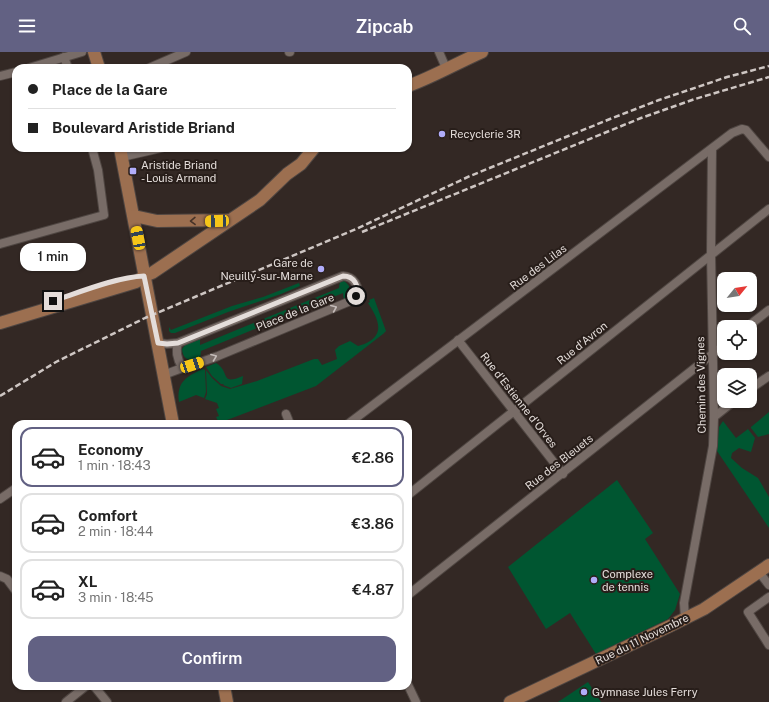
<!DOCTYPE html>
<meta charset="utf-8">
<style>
:root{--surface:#fff;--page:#f2f2f2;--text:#222;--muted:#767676;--line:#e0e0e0;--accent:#626183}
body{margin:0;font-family:"Public Sans",sans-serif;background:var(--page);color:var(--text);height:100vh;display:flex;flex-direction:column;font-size:15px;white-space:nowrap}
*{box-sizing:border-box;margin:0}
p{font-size:13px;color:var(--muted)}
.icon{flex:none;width:22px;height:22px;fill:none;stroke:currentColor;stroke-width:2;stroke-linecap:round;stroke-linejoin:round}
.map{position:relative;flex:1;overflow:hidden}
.sheet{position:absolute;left:12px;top:368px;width:400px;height:270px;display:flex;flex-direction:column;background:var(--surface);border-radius:12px;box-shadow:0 1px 3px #0004}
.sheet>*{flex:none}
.banner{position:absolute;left:12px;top:12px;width:400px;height:88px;border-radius:12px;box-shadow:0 1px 3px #0004;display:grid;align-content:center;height:88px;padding:0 16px;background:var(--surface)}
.needle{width:26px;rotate:60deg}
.controls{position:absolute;left:717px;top:220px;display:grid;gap:8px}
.controls a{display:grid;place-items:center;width:40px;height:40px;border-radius:8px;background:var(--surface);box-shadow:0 1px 3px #0004;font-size:20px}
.end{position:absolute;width:18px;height:18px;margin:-9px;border:5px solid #e4ddda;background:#111;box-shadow:0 0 0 2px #111}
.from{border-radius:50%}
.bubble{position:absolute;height:28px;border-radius:12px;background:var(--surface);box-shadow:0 1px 3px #0004;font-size:13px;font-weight:600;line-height:28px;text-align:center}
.car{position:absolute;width:12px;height:24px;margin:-12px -6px;border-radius:5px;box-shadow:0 0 3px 1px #0007;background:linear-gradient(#f5c518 24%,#345 0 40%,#f5c518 0 76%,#345 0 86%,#f5c518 0)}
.banner b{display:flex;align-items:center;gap:14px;height:38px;font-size:15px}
.banner b+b{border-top:1px solid var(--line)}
.banner i{width:10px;height:10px;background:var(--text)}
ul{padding:7px 0 0;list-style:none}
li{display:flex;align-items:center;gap:12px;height:60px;margin:0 8px 6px;padding:0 8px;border:2px solid var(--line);border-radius:12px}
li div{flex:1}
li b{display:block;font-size:15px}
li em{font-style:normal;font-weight:600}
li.on{border-color:var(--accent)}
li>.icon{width:36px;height:36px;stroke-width:1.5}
.cta{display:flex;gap:8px;margin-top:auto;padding:8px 16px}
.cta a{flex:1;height:46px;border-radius:12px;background:var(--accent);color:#fff;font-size:16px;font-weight:600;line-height:46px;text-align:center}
header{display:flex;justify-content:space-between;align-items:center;height:52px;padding:0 16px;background:var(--accent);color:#fff;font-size:18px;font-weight:600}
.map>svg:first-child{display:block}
.green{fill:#005631}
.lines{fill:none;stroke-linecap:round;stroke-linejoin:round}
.street-casing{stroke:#4f4642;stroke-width:10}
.secondary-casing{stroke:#4f4642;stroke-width:14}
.street{stroke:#786c67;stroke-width:8}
.secondary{stroke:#9c6f50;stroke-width:12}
.rail{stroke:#cec6c3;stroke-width:2.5;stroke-dasharray:6 3;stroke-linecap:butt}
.oneway{stroke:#453228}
.oneway2{stroke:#c4bbb8}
.route{stroke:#e4ddda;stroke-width:5}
.poi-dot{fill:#b1adfa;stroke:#281e1a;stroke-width:1.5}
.labels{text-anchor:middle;stroke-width:4;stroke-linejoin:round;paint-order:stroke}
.poi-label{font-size:11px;fill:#e4ddda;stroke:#281e1a;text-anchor:start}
.street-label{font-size:11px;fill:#e4ddda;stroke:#281e1a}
</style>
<header><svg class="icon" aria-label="menu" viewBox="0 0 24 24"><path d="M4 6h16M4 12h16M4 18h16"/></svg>Zipcab<svg class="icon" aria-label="search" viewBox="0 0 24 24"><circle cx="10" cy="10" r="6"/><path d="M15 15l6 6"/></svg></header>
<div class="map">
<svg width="769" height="650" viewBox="0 0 769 650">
<rect width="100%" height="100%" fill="#332824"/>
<g class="green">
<path d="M342,228C349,231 352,238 350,245L344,249L343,241L201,299L200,308C191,309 183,309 182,297L186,292L200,286V293L339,236L340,229Z"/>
<polygon points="299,231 300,234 281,242 228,260 175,281 171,281 169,279 169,275 171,278 232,254 263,245"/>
<path d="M374,246L386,279L383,282L316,334L219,371L216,365L219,364L216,357L219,356L217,351L205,347L207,342L206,318L212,326L221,334L230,337L257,329L314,307H318L322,313L337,307L335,298L339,294L350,289L358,294C362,293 367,291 370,289C386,279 375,262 368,251L370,250L369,248Z"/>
<path d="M216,311C231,320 219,334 243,324L242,332L231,336L223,333L224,332H221L212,324L206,315Z"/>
<path d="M203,317L205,318L206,340L204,346L196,343L179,350C176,330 187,324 203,317Z"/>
<polygon points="769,360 769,382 758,385 751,376 751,375"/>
<polygon points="723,369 736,386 748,377 755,386 751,400 739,396 732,401 731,406 742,416 758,426 769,445 769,476 717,399 719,375"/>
<polygon points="617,428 653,481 645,487 680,542 675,558 668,567 596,602 570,561 546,577 508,515"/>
<polygon points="588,630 601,650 558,650"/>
</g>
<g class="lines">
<defs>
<g id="street">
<polyline points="289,0 290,0"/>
<polyline points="439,0 446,16"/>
<polyline points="64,5 68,16"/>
<polyline points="29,16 82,0"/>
<polyline points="149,16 186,0"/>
<polyline points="0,24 16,20"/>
<polyline points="122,105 161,96"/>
<polyline points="0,192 104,163 98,118 92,96"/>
<polyline points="747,275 769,258"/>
<polyline points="458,288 563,422"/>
<path d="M158,291L167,292L178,291L343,224C354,225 360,234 356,244L348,250C305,268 262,286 218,304C200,311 182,315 164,323"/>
<path d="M178,291C175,300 177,307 182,315"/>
<polyline points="750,337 769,324"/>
<polyline points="286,362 290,372"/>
<polyline points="714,365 734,349"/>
<polyline points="348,372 732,81 742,77 746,78 769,105"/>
<polyline points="408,443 769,157"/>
<polyline points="0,447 16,436"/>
<polyline points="759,520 769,533"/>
<polyline points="0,524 7,527 16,539"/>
<polyline points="408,543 724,293"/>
<polyline points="769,545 748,560 769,593"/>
<polyline points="685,567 684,551 713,394 714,365 711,202 712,97"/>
<polyline points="408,633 416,650"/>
<polyline points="94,634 107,650"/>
<polyline points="66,650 86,634"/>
</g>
<g id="secondary">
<polyline points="94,0 99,16"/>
<path d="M408,34C433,25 457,11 482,0"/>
<polyline points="120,96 173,372"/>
<polyline points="134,164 157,169 228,168"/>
<polyline points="0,271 136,230 144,224 152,221 260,148 287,122 301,112 314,96"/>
<polyline points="224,634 227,650"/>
<polyline points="510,650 670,574 704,557 769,513"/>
</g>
</defs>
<use href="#street" class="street-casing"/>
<use href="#secondary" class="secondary-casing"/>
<use href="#street" class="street"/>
<use href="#secondary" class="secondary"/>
<g class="rail">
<polyline points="362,180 641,66 695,47 769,25"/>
<polyline points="0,344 56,310 145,266 356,177 470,124 610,67 659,48 727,25 769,14"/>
</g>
</g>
<defs><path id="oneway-chevron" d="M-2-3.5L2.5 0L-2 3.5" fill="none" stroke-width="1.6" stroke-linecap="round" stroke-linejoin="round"/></defs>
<use class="oneway" href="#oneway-chevron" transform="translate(193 169) rotate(179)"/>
<g class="oneway2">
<use href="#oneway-chevron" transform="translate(334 256) rotate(-23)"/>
<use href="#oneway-chevron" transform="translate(214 305) rotate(-21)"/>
</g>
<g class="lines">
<path class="route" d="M53,249C80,240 117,225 144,224L158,291L167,292L178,291L343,224C354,224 360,234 356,244"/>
</g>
<g class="poi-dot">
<circle cx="442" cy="82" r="4"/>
<rect x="129" y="115" width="8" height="8" rx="2"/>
<circle cx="321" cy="217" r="4"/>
<circle cx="594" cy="528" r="4"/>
<circle cx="584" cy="640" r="4"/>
</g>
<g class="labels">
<g class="poi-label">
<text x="450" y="86">Recyclerie 3R</text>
<text x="141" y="117">Aristide Briand<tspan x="141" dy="13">- Louis Armand</tspan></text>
<text x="313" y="215" text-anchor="end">Gare de<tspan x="313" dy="13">Neuilly-sur-Marne</tspan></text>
<text x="602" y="526">Complexe<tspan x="602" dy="13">de tennis</tspan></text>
<text x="592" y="644">Gymnase Jules Ferry</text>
</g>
<g class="street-label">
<text transform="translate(538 215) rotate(-37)" y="4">Rue des Lilas</text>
<text transform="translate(295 260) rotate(-22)" y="4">Place de la Gare</text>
<text transform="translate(582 291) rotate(-39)" y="4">Rue d'Avron</text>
<text transform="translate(701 333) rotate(-91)" y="4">Chemin des Vignes</text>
<text transform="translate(519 348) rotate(52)" y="4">Rue d'Estienne d'Orves</text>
<text transform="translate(559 410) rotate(-38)" y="4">Rue des Bleuets</text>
<text transform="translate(642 587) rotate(-26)" y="4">Rue du 11 Novembre</text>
</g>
</g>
</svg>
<div class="controls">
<a><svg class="needle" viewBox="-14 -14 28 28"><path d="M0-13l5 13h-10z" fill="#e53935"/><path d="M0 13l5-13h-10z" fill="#767676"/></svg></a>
<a><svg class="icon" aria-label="locate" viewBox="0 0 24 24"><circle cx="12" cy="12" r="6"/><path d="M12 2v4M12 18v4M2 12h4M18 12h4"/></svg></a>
<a><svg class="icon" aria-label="layers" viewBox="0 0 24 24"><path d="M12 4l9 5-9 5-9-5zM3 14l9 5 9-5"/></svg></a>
</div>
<i class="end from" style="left:356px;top:244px"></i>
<i class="end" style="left:53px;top:249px"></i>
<div class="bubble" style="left:20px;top:191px;width:66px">1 min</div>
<i class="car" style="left:217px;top:169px;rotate:268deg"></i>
<i class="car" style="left:138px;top:186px;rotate:349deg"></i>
<i class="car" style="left:192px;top:313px;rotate:72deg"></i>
<div class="banner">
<b><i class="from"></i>Place de la Gare</b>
<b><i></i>Boulevard Aristide Briand</b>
</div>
<section class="sheet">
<ul>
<li class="on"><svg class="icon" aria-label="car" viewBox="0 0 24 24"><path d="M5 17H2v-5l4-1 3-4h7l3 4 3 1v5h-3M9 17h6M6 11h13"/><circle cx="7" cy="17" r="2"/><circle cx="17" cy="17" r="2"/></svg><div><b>Economy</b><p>1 min · 18:43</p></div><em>€2.86</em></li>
<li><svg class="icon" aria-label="car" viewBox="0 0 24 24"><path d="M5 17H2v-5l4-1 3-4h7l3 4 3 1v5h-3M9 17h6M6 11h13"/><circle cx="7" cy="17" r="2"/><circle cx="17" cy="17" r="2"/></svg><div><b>Comfort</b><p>2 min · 18:44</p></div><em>€3.86</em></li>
<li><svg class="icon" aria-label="car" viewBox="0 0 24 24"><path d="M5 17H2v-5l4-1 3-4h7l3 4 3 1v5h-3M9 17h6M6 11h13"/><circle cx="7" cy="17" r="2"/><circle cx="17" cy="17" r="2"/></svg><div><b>XL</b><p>3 min · 18:45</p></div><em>€4.87</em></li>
</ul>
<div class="cta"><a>Confirm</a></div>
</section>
</div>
